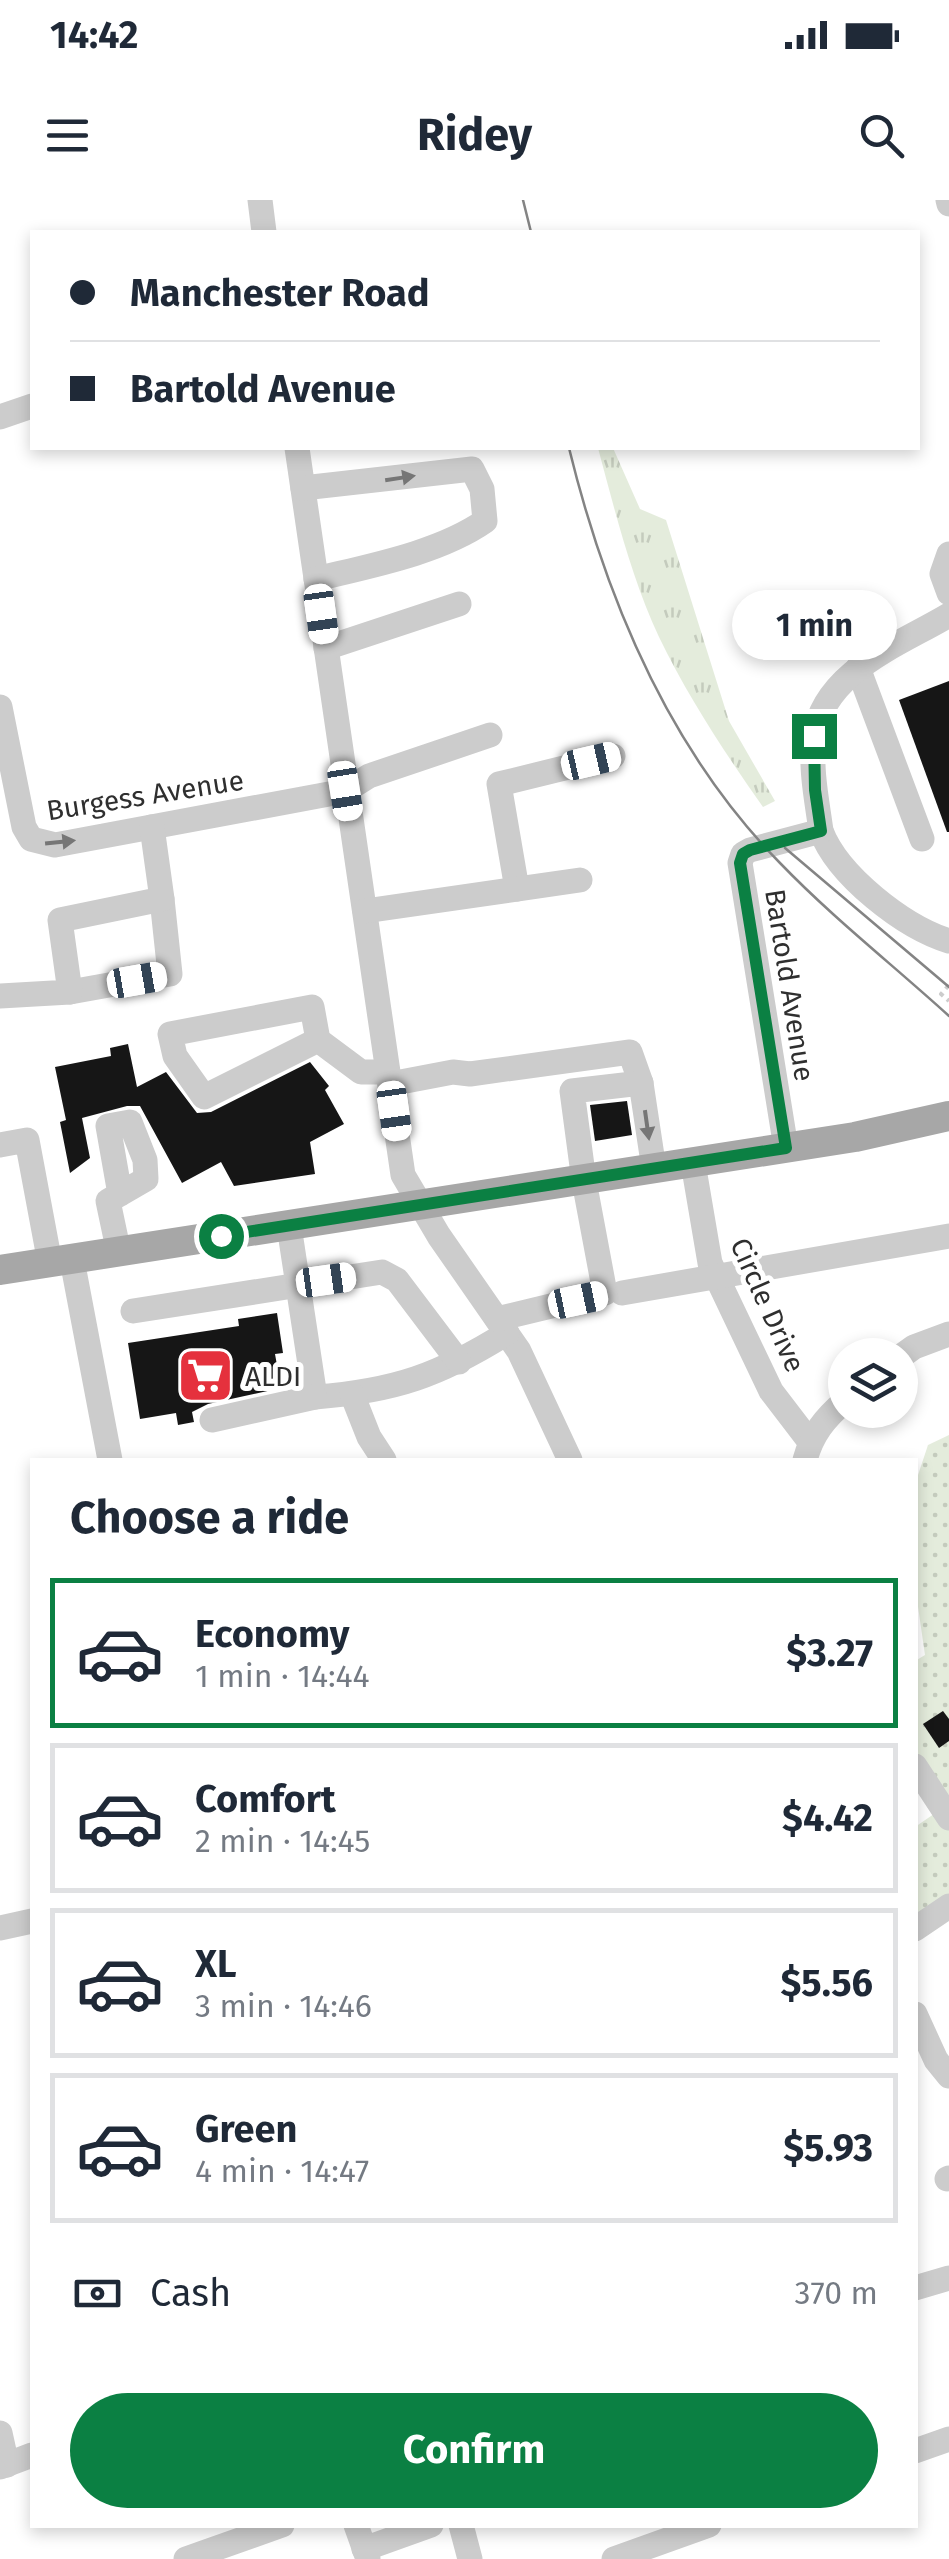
<!DOCTYPE html>
<meta charset="utf-8">
<style>
:root{--surface:#fff;--page:#f6f6f7;--text:#1f2937;--muted:#747a83;--line:#e0e1e3;--accent:#0b8043}
body{margin:0;font-family:"Fira Sans",sans-serif;background:var(--page);color:var(--text);height:100vh;display:flex;flex-direction:column;font-size:38px;white-space:nowrap}
*{box-sizing:border-box;margin:0}
p{font-size:32px;color:var(--muted)}
.icon{flex:none;width:55px;height:55px;fill:none;stroke:currentColor;stroke-width:2;stroke-linecap:round;stroke-linejoin:round}
.map{position:relative;flex:1;overflow:hidden}
.sheet{position:absolute;left:30px;top:1258px;width:888px;height:1070px;display:flex;flex-direction:column;background:var(--surface);border-radius:0px;box-shadow:0 5px 15px #0003}
.sheet>*{flex:none}
.hud{position:absolute;left:30px;top:30px;width:890px;height:220px;border-radius:0px;box-shadow:0 5px 15px #0003;display:grid;align-content:center;height:220px;padding:0 40px;background:var(--surface)}
.controls{position:absolute;left:828px;top:1138px;display:grid;gap:20px}
.controls a{display:grid;place-items:center;width:90px;height:90px;border-radius:50%;background:var(--surface);box-shadow:0 5px 15px #0003;font-size:50px}
.end{position:absolute;width:45px;height:45px;margin:-22px;border:12px solid #0b8043;background:#fff;box-shadow:0 0 0 5px #fff}
.from{border-radius:50%}
.bubble{position:absolute;height:70px;border-radius:35px;background:var(--surface);box-shadow:0 5px 15px #0003;font-size:32px;font-weight:700;line-height:70px;text-align:center}
.car{position:absolute;width:30px;height:60px;margin:-30px -15px;border-radius:12px;box-shadow:0 0 8px 2px #0007;background:linear-gradient(#fff 24%,#345 0 40%,#fff 0 76%,#345 0 86%,#fff 0)}
.hud b{display:flex;align-items:center;gap:35px;height:95px;font-size:38px}
.hud b+b{border-top:2px solid var(--line)}
.hud i{width:25px;height:25px;background:var(--text)}
ul{padding:0;list-style:none}
li{display:flex;align-items:center;gap:30px;height:150px;margin:0 20px 15px;padding:0 20px;border:5px solid var(--line);border-radius:0px}
li div{flex:1}
li b{display:block;font-size:38px}
li em{font-style:normal;font-weight:700}
li.current{border-color:var(--accent)}
li>.icon{width:90px;height:90px;stroke-width:1.5}
h2{padding:0 40px;font-size:45px;line-height:120px}
.pay{display:flex;align-items:center;gap:25px;height:110px;padding:0 40px;font-size:38px}
.pay p{margin-inline-start:auto}
.action{display:flex;gap:20px;margin-top:auto;padding:20px 40px}
.action a{flex:1;height:115px;border-radius:60px;background:var(--accent);color:#fff;font-size:40px;font-weight:700;line-height:115px;text-align:center}
.status{display:flex;justify-content:space-between;align-items:center;height:70px;padding:0 50px;background:var(--surface);direction:ltr}
.status svg{height:28px;fill:currentColor}
header{display:flex;justify-content:space-between;align-items:center;height:130px;padding:0 40px;background:var(--surface);font-size:45px;font-weight:700}
.map>svg:first-child{display:block}
.grass{fill:url(#grass-tufts)}
.park{fill:url(#park-dots)}
.building{fill:#161616}
.lines{fill:none;stroke-linecap:round;stroke-linejoin:round}
.path{stroke:#ccc;stroke-width:4;stroke-dasharray:5 5;stroke-linecap:butt}
.minor{stroke:#ccc;stroke-width:25}
.major{stroke:#a7a7a7;stroke-width:30}
.tram{stroke:#848484;stroke-width:2.5}
.oneway{fill:#767676}
.route{stroke:#0b8043;stroke-width:12}
.labels{text-anchor:middle;stroke-width:10;stroke-linejoin:round;paint-order:stroke}
.street-label{font-size:28px;fill:#2f2f2f;stroke:#fff}
.poi-label{font-size:28px;fill:#2f2f2f;stroke:#fff;text-anchor:start}
</style>
<div class="status"><b>14:42</b><svg viewBox="0 0 49 12"><path d="M0 12V9h3v3zM5 12V6h3v6zM10 12V3h3v9zM15 12V0h3v12zM26 1h20v11H26zM47 4h2v5h-2z"/></svg></div>
<header><svg class="icon" aria-label="menu" viewBox="0 0 24 24"><path d="M4 6h16M4 12h16M4 18h16"/></svg>Ridey<svg class="icon" aria-label="search" viewBox="0 0 24 24"><circle cx="10" cy="10" r="6"/><path d="M15 15l6 6"/></svg></header>
<div class="map">
<svg width="949" height="2359" viewBox="0 0 949 2359">
<defs>
<pattern id="grass-tufts" width="24" height="20" patternUnits="userSpaceOnUse" patternTransform="scale(2.5)"><rect width="24" height="20" fill="#e4ecdc"/><path d="M3 7l-1-3M5 7V3M7 7l1-3M15 17l-1-3M17 17v-4M19 17l1-3" fill="none" stroke="#c4cbbd"/></pattern>
<pattern id="park-dots" width="8" height="8" patternUnits="userSpaceOnUse" patternTransform="scale(2.5)"><rect width="8" height="8" fill="#e4ecdc"/><path d="M2 2h.1M6 6h.1" fill="none" stroke="#c4cbbd" stroke-width="1.8" stroke-linecap="round"/></pattern>
</defs>
<rect width="100%" height="100%" fill="#fff"/>
<path class="grass" d="M598,248H613L640,309L666,320L729,521L775,601L763,607C725,553 688,497 659,437C631,377 615,311 598,248Z"/>
<polygon class="park" points="949,1235 949,1720 915,1743 915,1627 947,1605 915,1556 915,1461 925,1455 915,1386 915,1284 928,1245"/>
<g class="building">
<polygon points="949,481 949,632 947,632 899,500"/>
<polygon points="128,844 137,887 166,872 197,913 211,912 310,862 329,886 325,890 344,924 310,942 315,974 234,986 221,962 182,983 140,906 127,906 82,918 90,958 70,973 60,922 66,920 55,867 111,856 110,848"/>
<polygon points="627,901 632,935 595,941 590,905"/>
<polygon points="277,1113 283,1153 275,1154 281,1188 208,1204 192,1212 194,1222 178,1225 176,1213 140,1219 128,1143 239,1126 238,1119"/>
<polygon points="943,1511 949,1519 949,1541 939,1548 923,1524"/>
</g>
<g class="lines">
<polyline class="path" points="949,785 941,794 949,801"/>
<g class="minor">
<polyline points="260,0 264,32"/>
<polyline points="948,0 949,4"/>
<polyline points="0,217 32,206"/>
<polyline points="297,248 403,975 439,1036 519,1151 570,1260"/>
<path d="M303,288L472,269L482,289L485,321C439,353 369,366 316,379"/>
<polyline points="949,354 942,374 949,393"/>
<polyline points="326,448 459,404"/>
<polyline points="858,468 922,639"/>
<polyline points="0,507 24,627 31,639 55,645 345,591 369,576 490,535"/>
<path d="M821,631C838,676 904,727 949,741"/>
<polyline points="517,689 499,584 613,556"/>
<polyline points="365,711 580,680"/>
<polyline points="70,792 170,774 162,699"/>
<polyline points="0,796 70,792 60,720 162,699 152,627"/>
<polyline points="318,840 312,807 170,834 175,856 204,897 318,840 361,872 388,872"/>
<polyline points="390,884 453,872 470,874 630,852 641,883"/>
<polyline points="0,945 27,940 50,1063"/>
<path d="M786,948L740,663L743,654L750,650L821,631C817,601 810,568 814,537C824,471 899,445 949,415"/>
<polyline points="693,963 710,1063 771,1191 810,1242"/>
<path d="M289,1026L315,1197C395,1191 440,1175 507,1133"/>
<polyline points="119,1053 108,1001 146,979 145,960 130,922 108,926 120,994"/>
<polyline points="72,1060 110,1260"/>
<polyline points="622,1093 949,1036"/>
<polyline points="133,1111 382,1072 397,1080 459,1162"/>
<polyline points="497,1119 605,1093 584,981 572,891 641,883 654,969"/>
<polyline points="900,1157 914,1147 949,1134"/>
<polyline points="352,1194 369,1237 384,1260"/>
<polyline points="212,1220 315,1197"/>
<path d="M805,1260C812,1234 825,1218 845,1201"/>
<polyline points="915,1566 949,1618"/>
<polyline points="0,1728 32,1721"/>
<polyline points="915,1729 949,1706"/>
<polyline points="915,1814 936,1860 949,1876"/>
<polyline points="947,1979 949,1978"/>
<polyline points="915,2088 949,2078"/>
<polyline points="0,2233 7,2265"/>
<polyline points="915,2251 949,2239"/>
<polyline points="0,2267 32,2255"/>
<polyline points="356,2325 368,2359"/>
<polyline points="461,2325 470,2359"/>
<polyline points="364,2349 431,2325"/>
<polyline points="186,2359 282,2325"/>
<polyline points="614,2359 709,2325"/>
</g>
<polyline class="major" points="0,1070 855,937 949,916"/>
<g class="tram">
<polyline points="523,0 531,32"/>
<path d="M569,248C606,399 669,550 780,663C833,718 893,765 949,816"/>
<polyline points="785,648 949,787"/>
</g>
</g>
<defs><path id="oneway-solid" d="M-6-.8H1V-3.2L6.5 0L1 3.2V.8H-6Z" transform="scale(2.5)"/></defs>
<g class="oneway">
<use href="#oneway-solid" transform="translate(400 278) rotate(-9)"/>
<use href="#oneway-solid" transform="translate(60 642) rotate(-6)"/>
<use href="#oneway-solid" transform="translate(647 925) rotate(82)"/>
</g>
<g class="lines">
<polyline class="route" points="221,1036 786,948 740,663 743,654 750,650 821,631 815,590 814,536"/>
</g>
<defs>
<symbol id="supermarket-square" viewBox="-11 -11 22 22"><rect x="-9" y="-9" width="18" height="18" rx="4" fill="#e5313d" stroke="#fff"/><path d="M-6-5.5h2.5l.6 2H6L4.5 2H-2.5L-4.4-4H-6ZM-1.5 3.2a1.3 1.3 0 1 0 .1 0ZM3 3.2a1.3 1.3 0 1 0 .1 0Z" fill="#fff"/></symbol>
</defs>
<g fill-rule="evenodd">
<use href="#supermarket-square" x="174" y="1144" width="63" height="63"/>
</g>
<g class="labels">
<g class="street-label">
<text transform="translate(145 595) rotate(-9)" y="10">Burgess Avenue</text>
<text transform="translate(790 785) rotate(81)" y="10">Bartold Avenue</text>
<text transform="translate(768 1105) rotate(66)" y="10">Circle Drive</text>
</g>
<g class="poi-label">
<text x="245" y="1186">ALDI</text>
</g>
</g>
</svg>
<div class="controls">
<a><svg class="icon" aria-label="layers" viewBox="0 0 24 24"><path d="M12 4l9 5-9 5-9-5zM3 14l9 5 9-5"/></svg></a>
</div>
<i class="end from" style="left:221px;top:1036px"></i>
<i class="end" style="left:814px;top:536px"></i>
<div class="bubble" style="left:732px;top:390px;width:165px">1 min</div>
<i class="car" style="left:321px;top:414px;rotate:172deg"></i>
<i class="car" style="left:591px;top:561px;rotate:77deg"></i>
<i class="car" style="left:345px;top:591px;rotate:171deg"></i>
<i class="car" style="left:137px;top:780px;rotate:80deg"></i>
<i class="car" style="left:394px;top:911px;rotate:172deg"></i>
<i class="car" style="left:326px;top:1080px;rotate:82deg"></i>
<i class="car" style="left:578px;top:1100px;rotate:78deg"></i>
<div class="hud">
<b><i class="from"></i>Manchester Road</b>
<b><i></i>Bartold Avenue</b>
</div>
<section class="sheet">
<h2>Choose a ride</h2>
<ul>
<li class="current"><svg class="icon" aria-label="car" viewBox="0 0 24 24"><path d="M5 17H2v-5l4-1 3-4h7l3 4 3 1v5h-3M9 17h6M6 11h13"/><circle cx="7" cy="17" r="2"/><circle cx="17" cy="17" r="2"/></svg><div><b>Economy</b><p>1 min · 14:44</p></div><em>$3.27</em></li>
<li><svg class="icon" aria-label="car" viewBox="0 0 24 24"><path d="M5 17H2v-5l4-1 3-4h7l3 4 3 1v5h-3M9 17h6M6 11h13"/><circle cx="7" cy="17" r="2"/><circle cx="17" cy="17" r="2"/></svg><div><b>Comfort</b><p>2 min · 14:45</p></div><em>$4.42</em></li>
<li><svg class="icon" aria-label="car" viewBox="0 0 24 24"><path d="M5 17H2v-5l4-1 3-4h7l3 4 3 1v5h-3M9 17h6M6 11h13"/><circle cx="7" cy="17" r="2"/><circle cx="17" cy="17" r="2"/></svg><div><b>XL</b><p>3 min · 14:46</p></div><em>$5.56</em></li>
<li><svg class="icon" aria-label="car" viewBox="0 0 24 24"><path d="M5 17H2v-5l4-1 3-4h7l3 4 3 1v5h-3M9 17h6M6 11h13"/><circle cx="7" cy="17" r="2"/><circle cx="17" cy="17" r="2"/></svg><div><b>Green</b><p>4 min · 14:47</p></div><em>$5.93</em></li>
</ul>
<div class="pay"><svg class="icon" aria-label="cash" viewBox="0 0 24 24"><path d="M3 7h18v10H3z"/><circle cx="12" cy="12" r="2"/></svg>Cash<p>370 m</p></div>
<div class="action"><a>Confirm</a></div>
</section>
</div>
